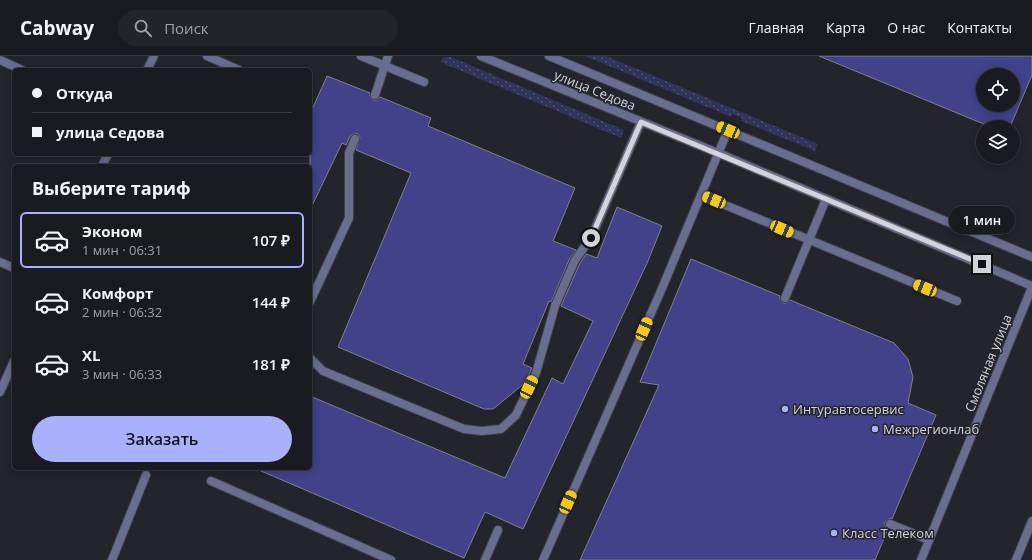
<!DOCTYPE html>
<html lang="ru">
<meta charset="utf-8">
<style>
:root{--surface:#1a1b21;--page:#23242a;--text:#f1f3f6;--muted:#9fa1a5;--line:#38393f;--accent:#a9b0fc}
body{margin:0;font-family:"Open Sans",sans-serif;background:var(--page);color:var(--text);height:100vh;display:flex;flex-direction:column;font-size:15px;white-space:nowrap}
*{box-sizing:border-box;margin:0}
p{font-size:13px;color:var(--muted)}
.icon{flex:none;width:22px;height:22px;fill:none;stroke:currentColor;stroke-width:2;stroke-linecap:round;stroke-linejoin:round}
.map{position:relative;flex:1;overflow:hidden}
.details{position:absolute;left:12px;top:108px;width:300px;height:306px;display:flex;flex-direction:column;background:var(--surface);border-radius:6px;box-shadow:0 2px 10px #0003,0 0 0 1px var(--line)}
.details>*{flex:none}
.banner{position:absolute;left:12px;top:12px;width:300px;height:88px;border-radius:6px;box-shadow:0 2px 10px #0003,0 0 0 1px var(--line);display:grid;align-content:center;height:88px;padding:0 20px;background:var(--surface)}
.tools{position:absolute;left:976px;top:12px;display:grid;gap:8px}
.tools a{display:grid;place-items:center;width:44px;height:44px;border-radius:50%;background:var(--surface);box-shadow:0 2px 10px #0003,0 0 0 1px var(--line);font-size:20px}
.end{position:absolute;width:18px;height:18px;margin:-9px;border:5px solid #d3d4d9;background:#111;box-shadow:0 0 0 2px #111}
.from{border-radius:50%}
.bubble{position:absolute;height:28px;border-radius:14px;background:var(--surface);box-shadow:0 2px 10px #0003,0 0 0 1px var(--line);font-size:13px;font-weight:600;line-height:28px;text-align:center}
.car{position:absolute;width:12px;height:24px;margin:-12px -6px;border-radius:5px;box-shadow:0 0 3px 1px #0007;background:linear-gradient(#f5c518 24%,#345 0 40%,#f5c518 0 76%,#345 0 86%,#f5c518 0)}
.banner b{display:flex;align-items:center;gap:14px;height:38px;font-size:15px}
.banner b+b{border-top:1px solid var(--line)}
.banner i{width:10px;height:10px;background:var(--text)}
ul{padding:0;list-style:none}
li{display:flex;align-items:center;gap:12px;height:56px;margin:0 8px 6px;padding:0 12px;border:2px solid transparent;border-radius:6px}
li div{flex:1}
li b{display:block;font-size:15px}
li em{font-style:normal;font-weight:600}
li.selected{border-color:var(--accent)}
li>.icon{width:36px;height:36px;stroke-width:1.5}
h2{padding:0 20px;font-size:18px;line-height:48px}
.button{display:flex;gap:8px;margin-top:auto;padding:8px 20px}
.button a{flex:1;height:46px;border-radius:24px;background:var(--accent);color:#111;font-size:16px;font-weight:600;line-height:46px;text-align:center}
header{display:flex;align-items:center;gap:24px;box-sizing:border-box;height:56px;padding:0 20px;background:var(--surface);border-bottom:1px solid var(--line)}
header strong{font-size:19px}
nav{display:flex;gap:22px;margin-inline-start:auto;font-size:14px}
.search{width:280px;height:36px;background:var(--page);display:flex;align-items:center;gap:10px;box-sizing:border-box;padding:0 14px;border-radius:22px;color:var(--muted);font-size:15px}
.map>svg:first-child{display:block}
.grass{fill:url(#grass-dots)}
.building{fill:#41428a;stroke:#80818b;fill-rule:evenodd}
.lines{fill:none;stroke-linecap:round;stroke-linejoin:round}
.service-casing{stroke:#3f4048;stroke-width:10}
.minor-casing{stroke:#3f4048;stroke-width:10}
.tertiary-casing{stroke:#3f4048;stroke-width:10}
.service{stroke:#696d8f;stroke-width:8}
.minor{stroke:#696d8f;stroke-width:8}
.tertiary{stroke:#696d8f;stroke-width:8}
.route{stroke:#d3d4d9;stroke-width:5}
.poi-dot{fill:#a9b0fc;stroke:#23242c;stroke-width:1.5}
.labels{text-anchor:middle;stroke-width:3;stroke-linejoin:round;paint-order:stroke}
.street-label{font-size:13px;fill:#d3d4d9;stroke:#23242c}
.poi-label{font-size:13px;fill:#d3d4d9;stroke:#23242c;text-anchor:start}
</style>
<header>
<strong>Cabway</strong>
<div class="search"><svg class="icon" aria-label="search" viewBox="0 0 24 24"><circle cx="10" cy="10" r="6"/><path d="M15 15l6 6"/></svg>Поиск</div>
<nav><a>Главная</a><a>Карта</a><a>О нас</a><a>Контакты</a></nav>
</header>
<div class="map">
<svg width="1032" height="504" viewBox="0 0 1032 504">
<defs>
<pattern id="grass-dots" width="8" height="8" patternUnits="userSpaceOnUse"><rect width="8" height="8" fill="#31335c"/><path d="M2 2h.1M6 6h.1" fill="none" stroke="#4e5073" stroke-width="1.8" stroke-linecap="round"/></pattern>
</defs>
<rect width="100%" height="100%" fill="#23242c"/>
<g class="grass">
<polygon points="585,0 606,0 818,88 815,95 741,65 742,62 732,58 731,61"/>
<polygon points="446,1 451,1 624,74 621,82 440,6 443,2"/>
</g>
<g class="building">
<path d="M819,0H1032V19L1010,71H991ZM983,19H1013V49H983Z"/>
<polygon points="327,20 370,37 370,40 373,44 376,44 380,41 431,62 428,70 575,132 553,185 576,194 570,202 551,246 549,245 523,308 532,312 525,327 493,353 484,353 338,291 411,117 356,94 360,82 358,78 354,78 350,80 346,89 342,87 310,154 310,58"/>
<polygon points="617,151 662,170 648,205 523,473 485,456 464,502 254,412 310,412 310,340 505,422 552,322 563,328 593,265 561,250 580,207 586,198 597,202"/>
<polygon points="691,203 780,240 780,243 783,247 786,247 790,244 894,287 908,303 913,321 908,347 936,359 892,463 889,463 885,466 885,469 888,473 875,504 580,504 659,329 640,326"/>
</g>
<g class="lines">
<defs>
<g id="service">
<polyline points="207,0 239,14"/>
<polyline points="361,0 424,26"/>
<polyline points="0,4 22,14"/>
<polyline points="147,14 154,0"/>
<polyline points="375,39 388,0"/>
<polyline points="102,110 108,98"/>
<polyline points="701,139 957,245"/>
<polyline points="0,206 14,212"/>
<polyline points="785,242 826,143"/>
<polyline points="310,246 349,162 349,97 355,83"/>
<polyline points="310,302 323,315 464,373 482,375 501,373 516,359 536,317 555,250 575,204 591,182 641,66"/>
<polyline points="0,336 14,305"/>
<polyline points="211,425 391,504"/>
<polyline points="890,468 929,484"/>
<polyline points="112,504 146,419"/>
<polyline points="485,504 498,474"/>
<polyline points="543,504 663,230 728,74"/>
<polyline points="1016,504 1032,465"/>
</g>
<g id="minor">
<polyline points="481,0 718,97 1032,230"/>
<polyline points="921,504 1032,231"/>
</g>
<polyline id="tertiary" points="549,0 1032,201"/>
</defs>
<use href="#service" class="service-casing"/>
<use href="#minor" class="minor-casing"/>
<use href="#tertiary" class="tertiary-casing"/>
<use href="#service" class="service"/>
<use href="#minor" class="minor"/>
<use href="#tertiary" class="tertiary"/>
</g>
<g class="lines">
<polyline class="route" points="591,182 641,66 982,208"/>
</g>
<g class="poi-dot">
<circle cx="785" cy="353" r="4"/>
<circle cx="875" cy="373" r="4"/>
<circle cx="834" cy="477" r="4"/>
</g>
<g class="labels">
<g class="street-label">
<text transform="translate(595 34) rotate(22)" y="5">улица Седова</text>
<text transform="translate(988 307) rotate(-68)" y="5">Смоляная улица</text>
</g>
<g class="poi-label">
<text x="793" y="358">Интуравтосервис</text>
<text x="883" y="378">Межрегионлаб</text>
<text x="842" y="482">Класс Телеком</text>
</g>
</g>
</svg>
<div class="tools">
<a><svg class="icon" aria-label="locate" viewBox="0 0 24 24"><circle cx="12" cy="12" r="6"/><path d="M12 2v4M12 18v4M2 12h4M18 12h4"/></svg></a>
<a><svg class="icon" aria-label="layers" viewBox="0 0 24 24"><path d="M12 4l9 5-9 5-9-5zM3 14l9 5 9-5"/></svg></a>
</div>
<i class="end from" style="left:591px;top:182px"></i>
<i class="end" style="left:982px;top:208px"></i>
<div class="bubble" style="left:949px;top:150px;width:66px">1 мин</div>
<i class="car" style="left:728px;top:74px;rotate:293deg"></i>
<i class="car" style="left:714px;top:144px;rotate:292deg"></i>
<i class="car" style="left:782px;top:173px;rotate:113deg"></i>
<i class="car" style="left:925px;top:232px;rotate:292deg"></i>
<i class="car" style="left:644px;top:273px;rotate:23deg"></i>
<i class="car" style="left:529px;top:331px;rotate:26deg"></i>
<i class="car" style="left:568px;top:446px;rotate:24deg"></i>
<div class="banner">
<b><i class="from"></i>Откуда</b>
<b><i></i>улица Седова</b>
</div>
<section class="details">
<h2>Выберите тариф</h2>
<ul>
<li class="selected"><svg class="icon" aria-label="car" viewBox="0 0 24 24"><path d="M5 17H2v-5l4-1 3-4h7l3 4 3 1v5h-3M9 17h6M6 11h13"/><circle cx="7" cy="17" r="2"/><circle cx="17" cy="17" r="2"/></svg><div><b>Эконом</b><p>1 мин · 06:31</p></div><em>107 ₽</em></li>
<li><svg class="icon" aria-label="car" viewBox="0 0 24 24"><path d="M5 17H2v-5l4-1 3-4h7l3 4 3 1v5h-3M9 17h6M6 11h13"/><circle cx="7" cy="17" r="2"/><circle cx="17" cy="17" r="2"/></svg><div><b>Комфорт</b><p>2 мин · 06:32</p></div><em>144 ₽</em></li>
<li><svg class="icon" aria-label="car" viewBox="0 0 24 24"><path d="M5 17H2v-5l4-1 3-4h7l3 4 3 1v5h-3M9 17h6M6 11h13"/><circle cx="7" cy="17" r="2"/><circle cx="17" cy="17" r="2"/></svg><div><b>XL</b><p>3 мин · 06:33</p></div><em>181 ₽</em></li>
</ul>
<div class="button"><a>Заказать</a></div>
</section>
</div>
